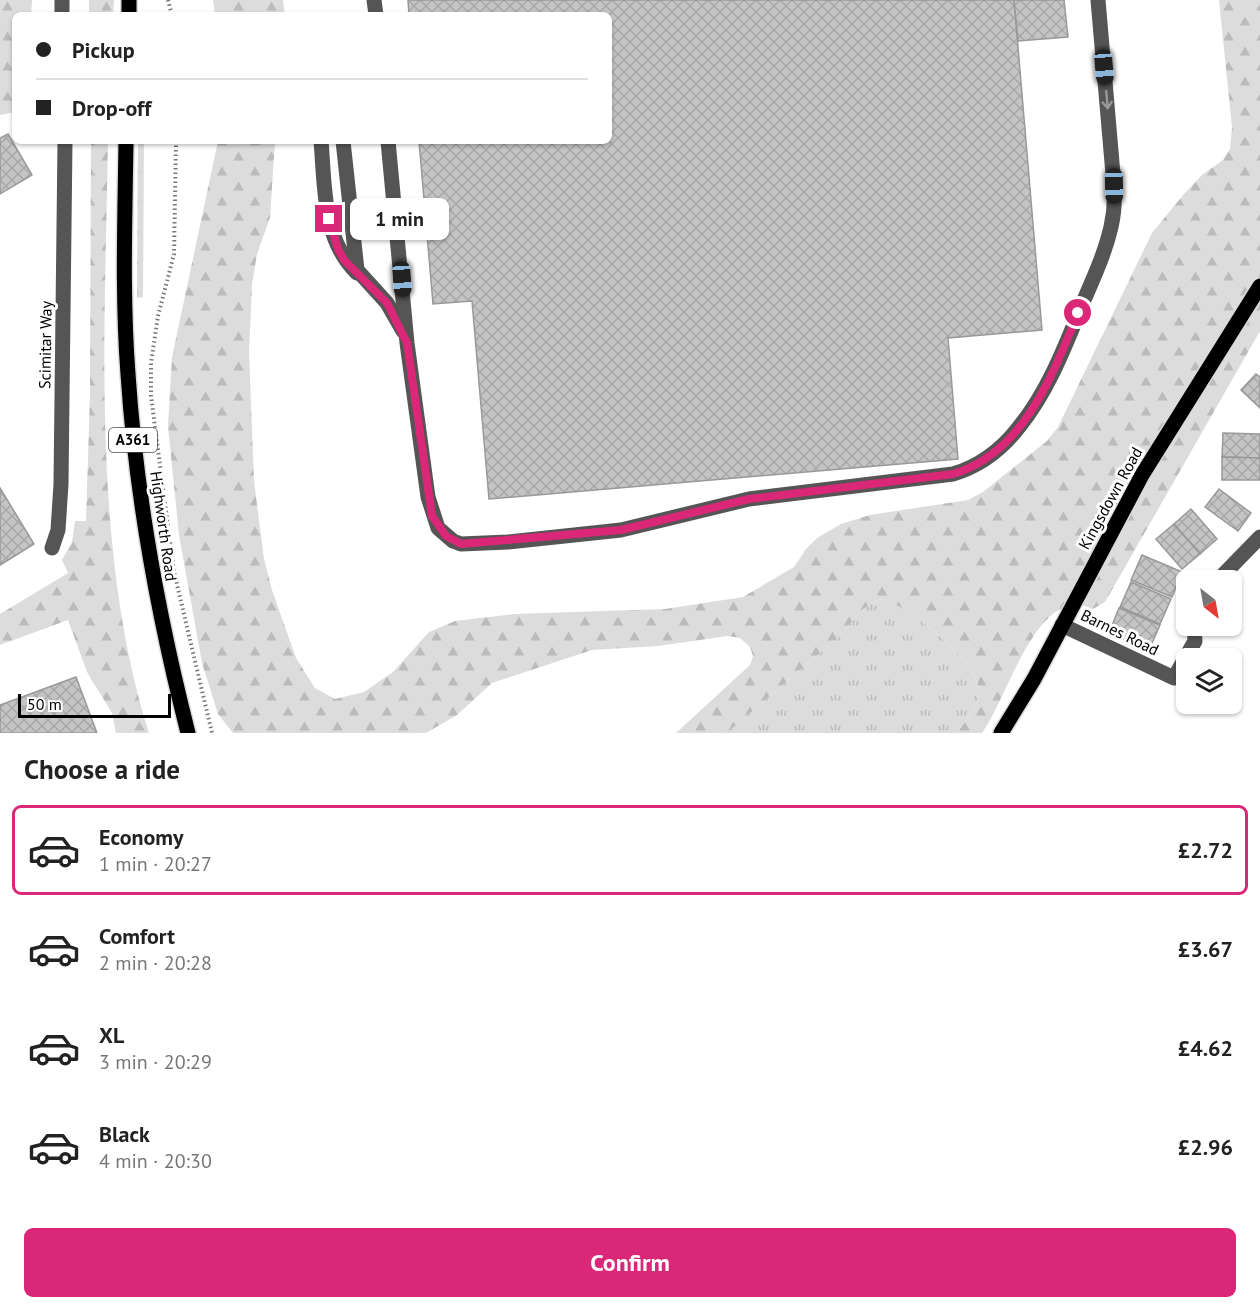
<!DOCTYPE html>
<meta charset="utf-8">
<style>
:root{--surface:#fff;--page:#f2f2f2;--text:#222;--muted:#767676;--line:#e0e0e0;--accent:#db2777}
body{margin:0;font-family:"PT Sans",sans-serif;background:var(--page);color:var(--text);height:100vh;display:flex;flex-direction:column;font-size:22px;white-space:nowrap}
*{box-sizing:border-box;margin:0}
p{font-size:20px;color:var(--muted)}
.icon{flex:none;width:33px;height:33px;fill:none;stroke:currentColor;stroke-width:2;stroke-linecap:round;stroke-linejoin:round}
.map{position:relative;height:733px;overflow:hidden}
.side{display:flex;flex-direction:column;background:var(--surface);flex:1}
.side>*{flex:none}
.top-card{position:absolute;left:12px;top:12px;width:600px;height:132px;border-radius:9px;box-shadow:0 2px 4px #0004;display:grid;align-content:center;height:132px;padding:0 24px;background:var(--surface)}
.needle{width:39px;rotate:149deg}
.tools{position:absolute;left:1176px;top:570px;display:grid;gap:12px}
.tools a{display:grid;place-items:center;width:66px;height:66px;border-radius:9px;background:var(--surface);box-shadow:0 2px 4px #0004;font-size:30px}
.scale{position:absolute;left:18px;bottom:15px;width:153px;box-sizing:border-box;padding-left:6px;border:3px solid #000;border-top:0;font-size:16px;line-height:21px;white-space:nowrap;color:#000;-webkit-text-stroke:4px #fff;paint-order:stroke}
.end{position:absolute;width:27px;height:27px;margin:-14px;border:8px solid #db2777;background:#fff;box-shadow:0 0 0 3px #fff}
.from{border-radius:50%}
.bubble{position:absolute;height:42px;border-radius:9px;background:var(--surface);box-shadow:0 2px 4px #0004;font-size:20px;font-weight:800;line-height:42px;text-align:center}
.car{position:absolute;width:18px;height:36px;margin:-18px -9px;border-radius:8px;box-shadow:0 0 4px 2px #0007;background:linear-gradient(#222 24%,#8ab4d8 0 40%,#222 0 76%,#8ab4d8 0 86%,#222 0)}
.top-card b{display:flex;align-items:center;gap:21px;height:57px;font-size:22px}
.top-card b+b{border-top:2px solid var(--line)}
.top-card i{width:15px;height:15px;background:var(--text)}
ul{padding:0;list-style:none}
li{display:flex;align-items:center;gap:18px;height:90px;margin:0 12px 9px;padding:0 12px;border:3px solid transparent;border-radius:9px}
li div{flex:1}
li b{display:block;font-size:22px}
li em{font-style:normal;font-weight:800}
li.active{border-color:var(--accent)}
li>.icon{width:54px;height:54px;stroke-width:1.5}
h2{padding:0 24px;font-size:27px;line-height:72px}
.action{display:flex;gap:12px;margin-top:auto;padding:12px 24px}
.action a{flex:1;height:69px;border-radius:9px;background:var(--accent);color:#fff;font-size:24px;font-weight:800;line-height:69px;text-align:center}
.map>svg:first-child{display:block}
.grass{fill:url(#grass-tufts)}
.forest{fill:url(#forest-firs)}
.building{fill:url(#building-cross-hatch);stroke:#999;stroke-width:1.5}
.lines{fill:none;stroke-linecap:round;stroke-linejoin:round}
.major-casing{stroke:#dbdbdb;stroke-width:18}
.path{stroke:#777;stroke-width:4;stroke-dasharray:1.5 3;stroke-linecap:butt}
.minor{stroke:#555;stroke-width:15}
.major{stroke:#000;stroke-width:15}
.oneway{stroke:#999}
.route{stroke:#db2777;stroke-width:8}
.labels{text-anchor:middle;stroke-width:6;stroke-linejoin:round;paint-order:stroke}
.shield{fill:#fff;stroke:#4c4c4c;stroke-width:1.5}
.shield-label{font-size:15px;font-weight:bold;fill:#000}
.street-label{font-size:16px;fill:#000;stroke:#fff}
</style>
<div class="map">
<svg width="1260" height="733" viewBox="0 0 1260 733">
<defs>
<pattern id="grass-tufts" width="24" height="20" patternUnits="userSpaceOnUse" patternTransform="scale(1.5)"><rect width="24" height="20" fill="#dcdcdc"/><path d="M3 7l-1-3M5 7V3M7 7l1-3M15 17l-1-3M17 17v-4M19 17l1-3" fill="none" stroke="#bbb"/></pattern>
<pattern id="forest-firs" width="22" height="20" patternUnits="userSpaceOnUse" patternTransform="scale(1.5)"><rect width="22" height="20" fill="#dcdcdc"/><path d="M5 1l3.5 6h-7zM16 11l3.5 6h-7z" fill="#bbb"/></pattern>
<pattern id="building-cross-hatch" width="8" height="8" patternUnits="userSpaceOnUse" patternTransform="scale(1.5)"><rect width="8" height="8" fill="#c4c4c4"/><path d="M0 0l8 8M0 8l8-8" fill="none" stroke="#a7a7a7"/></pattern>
</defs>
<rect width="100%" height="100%" fill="#fff"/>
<g class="grass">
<polygon points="138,141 144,141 143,297 137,298"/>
<path d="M879,599C906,602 977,661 979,689C980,707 966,721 956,733H727L839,637L863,609Z"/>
</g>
<g class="forest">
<polygon points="0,0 32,0 31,15 15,15 15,112 0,115"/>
<polygon points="89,0 114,0 113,15 89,15"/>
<polygon points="213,0 283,0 285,15 215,15"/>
<path d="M1219,0H1260V331L1105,602L1093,609C1088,607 1080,604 1075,604C1030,609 1006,700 982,733H956C966,721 980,707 979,689C977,661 906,602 879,599L863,609L839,637L727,733H676L750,665L753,656L750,647L740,638L728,636L658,646L592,650L492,683L457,715L426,733H233L218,714L202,663L179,535L168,426L172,357L218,141H275L270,218L257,254L252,285L249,351L254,481L264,559L272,590L296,658L315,688L335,699L364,692L377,683L393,672L429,632L455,621L514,614L665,609L743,597L794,567L806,549L817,538L841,524L870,515L968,500L983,492L1047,441L1058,427L1152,233L1184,194L1202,175L1223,160L1230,149L1232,127Z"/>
<path d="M91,141H108C105,332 91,550 149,733H116L112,713L87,672L68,620L0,645V614L68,573L62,560L72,542L75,521H86L90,394Z"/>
</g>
<g class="building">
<polygon points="408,0 1014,0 1042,330 948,338 958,459 489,499 472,301 433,304 419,141 609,141 609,15 409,15"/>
<polygon points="1014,0 1064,0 1068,37 1018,41"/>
<polygon points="8,134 32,175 0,194 0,138"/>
<polygon points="1256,374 1260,377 1260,408 1241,390"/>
<polygon points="1223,433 1260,434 1260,458 1222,457"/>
<polygon points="1222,457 1260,458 1260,480 1222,480"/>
<polygon points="0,488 34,544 0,565"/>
<polygon points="1219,489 1251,513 1238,531 1205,507"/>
<polygon points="1191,509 1217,539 1200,554 1174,524"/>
<polygon points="1174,524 1200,554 1182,569 1156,539"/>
<polygon points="1142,555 1182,572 1172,597 1131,580"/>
<polygon points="1131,582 1171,599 1160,624 1120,607"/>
<polygon points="1119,608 1160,625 1149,650 1109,633"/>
<polygon points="76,677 97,733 0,733 0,705"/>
</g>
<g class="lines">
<defs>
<g id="major">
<polyline points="129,15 129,0"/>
<path d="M126,141C125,218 122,296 128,374C136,496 158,615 188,733"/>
<polyline points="1001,733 1034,679 1142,475 1260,286"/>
</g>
</defs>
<use href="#major" class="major-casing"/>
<g class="path">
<polyline points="168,0 172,15"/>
<polyline points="176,141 174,254 158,316 151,363 151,396 174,572 212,733"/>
</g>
<g class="minor">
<polyline points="62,0 62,15"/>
<polyline points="374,0 376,15"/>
<path d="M321,141C325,186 322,239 357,273"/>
<polyline points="343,141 357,270 387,303 403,331"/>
<path d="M388,141L407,343L428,497L438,528L453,541L461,544L508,542L621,530L749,499L953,474C980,466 1002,449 1019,427C1049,390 1066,344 1084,300C1094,277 1105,253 1111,227C1114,214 1115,200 1114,186L1098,0"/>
<polyline points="52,548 58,530 61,484 65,141"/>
<polyline points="1218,580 1260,537"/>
<polyline points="1062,625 1174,678 1195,641 1194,626"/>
</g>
<use href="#major" class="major"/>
</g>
<defs><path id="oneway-shaft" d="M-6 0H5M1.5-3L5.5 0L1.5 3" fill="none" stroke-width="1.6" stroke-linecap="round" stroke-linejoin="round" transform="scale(1.5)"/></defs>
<use class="oneway" href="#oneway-shaft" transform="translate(1107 100) rotate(85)"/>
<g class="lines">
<path class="route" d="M329,219L338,249L344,260L387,303L407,343L432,516L446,536L461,544L621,530L749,499L953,474C1024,453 1053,374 1078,313"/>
</g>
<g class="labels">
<rect class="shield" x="109" y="428" width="48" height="24" rx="4.5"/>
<g class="shield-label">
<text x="133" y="445">A361</text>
</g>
<g class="street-label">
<text transform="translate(45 345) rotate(-89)" y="6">Scimitar Way</text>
<text transform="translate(1110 498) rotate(-61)" y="6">Kingsdown Road</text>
<text transform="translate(164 526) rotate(82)" y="6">Highworth Road</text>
<text transform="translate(1120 632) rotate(26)" y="6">Barnes Road</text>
</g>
</g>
</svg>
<div class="tools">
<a><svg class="needle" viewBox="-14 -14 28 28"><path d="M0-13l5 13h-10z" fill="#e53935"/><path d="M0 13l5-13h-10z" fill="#767676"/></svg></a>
<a><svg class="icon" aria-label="layers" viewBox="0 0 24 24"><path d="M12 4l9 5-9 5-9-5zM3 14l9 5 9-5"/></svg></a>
</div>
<div class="scale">50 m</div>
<i class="end from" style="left:1078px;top:313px"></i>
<i class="end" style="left:329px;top:219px"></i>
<div class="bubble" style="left:350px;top:198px;width:99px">1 min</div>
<i class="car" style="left:1104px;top:67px;rotate:175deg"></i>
<i class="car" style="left:1114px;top:186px;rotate:179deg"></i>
<i class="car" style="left:402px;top:279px;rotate:176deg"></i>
<div class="top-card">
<b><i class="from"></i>Pickup</b>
<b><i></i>Drop-off</b>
</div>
</div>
<section class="side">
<h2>Choose a ride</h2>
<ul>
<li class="active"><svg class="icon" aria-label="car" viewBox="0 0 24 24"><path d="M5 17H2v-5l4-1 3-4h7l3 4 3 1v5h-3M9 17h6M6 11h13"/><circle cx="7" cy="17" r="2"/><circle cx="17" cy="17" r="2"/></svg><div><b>Economy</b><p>1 min · 20:27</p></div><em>£2.72</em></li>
<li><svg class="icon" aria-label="car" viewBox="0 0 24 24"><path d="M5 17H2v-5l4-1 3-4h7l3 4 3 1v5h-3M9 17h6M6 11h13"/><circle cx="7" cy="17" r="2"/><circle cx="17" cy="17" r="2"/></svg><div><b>Comfort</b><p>2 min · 20:28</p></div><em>£3.67</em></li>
<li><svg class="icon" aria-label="car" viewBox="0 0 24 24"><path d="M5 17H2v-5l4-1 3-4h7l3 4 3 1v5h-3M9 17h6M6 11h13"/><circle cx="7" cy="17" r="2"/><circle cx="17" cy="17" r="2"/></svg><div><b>XL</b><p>3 min · 20:29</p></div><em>£4.62</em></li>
<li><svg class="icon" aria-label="car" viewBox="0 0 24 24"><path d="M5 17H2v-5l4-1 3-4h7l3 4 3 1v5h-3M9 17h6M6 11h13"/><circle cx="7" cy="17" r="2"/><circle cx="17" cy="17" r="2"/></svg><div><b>Black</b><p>4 min · 20:30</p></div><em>£2.96</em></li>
</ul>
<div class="action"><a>Confirm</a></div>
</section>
